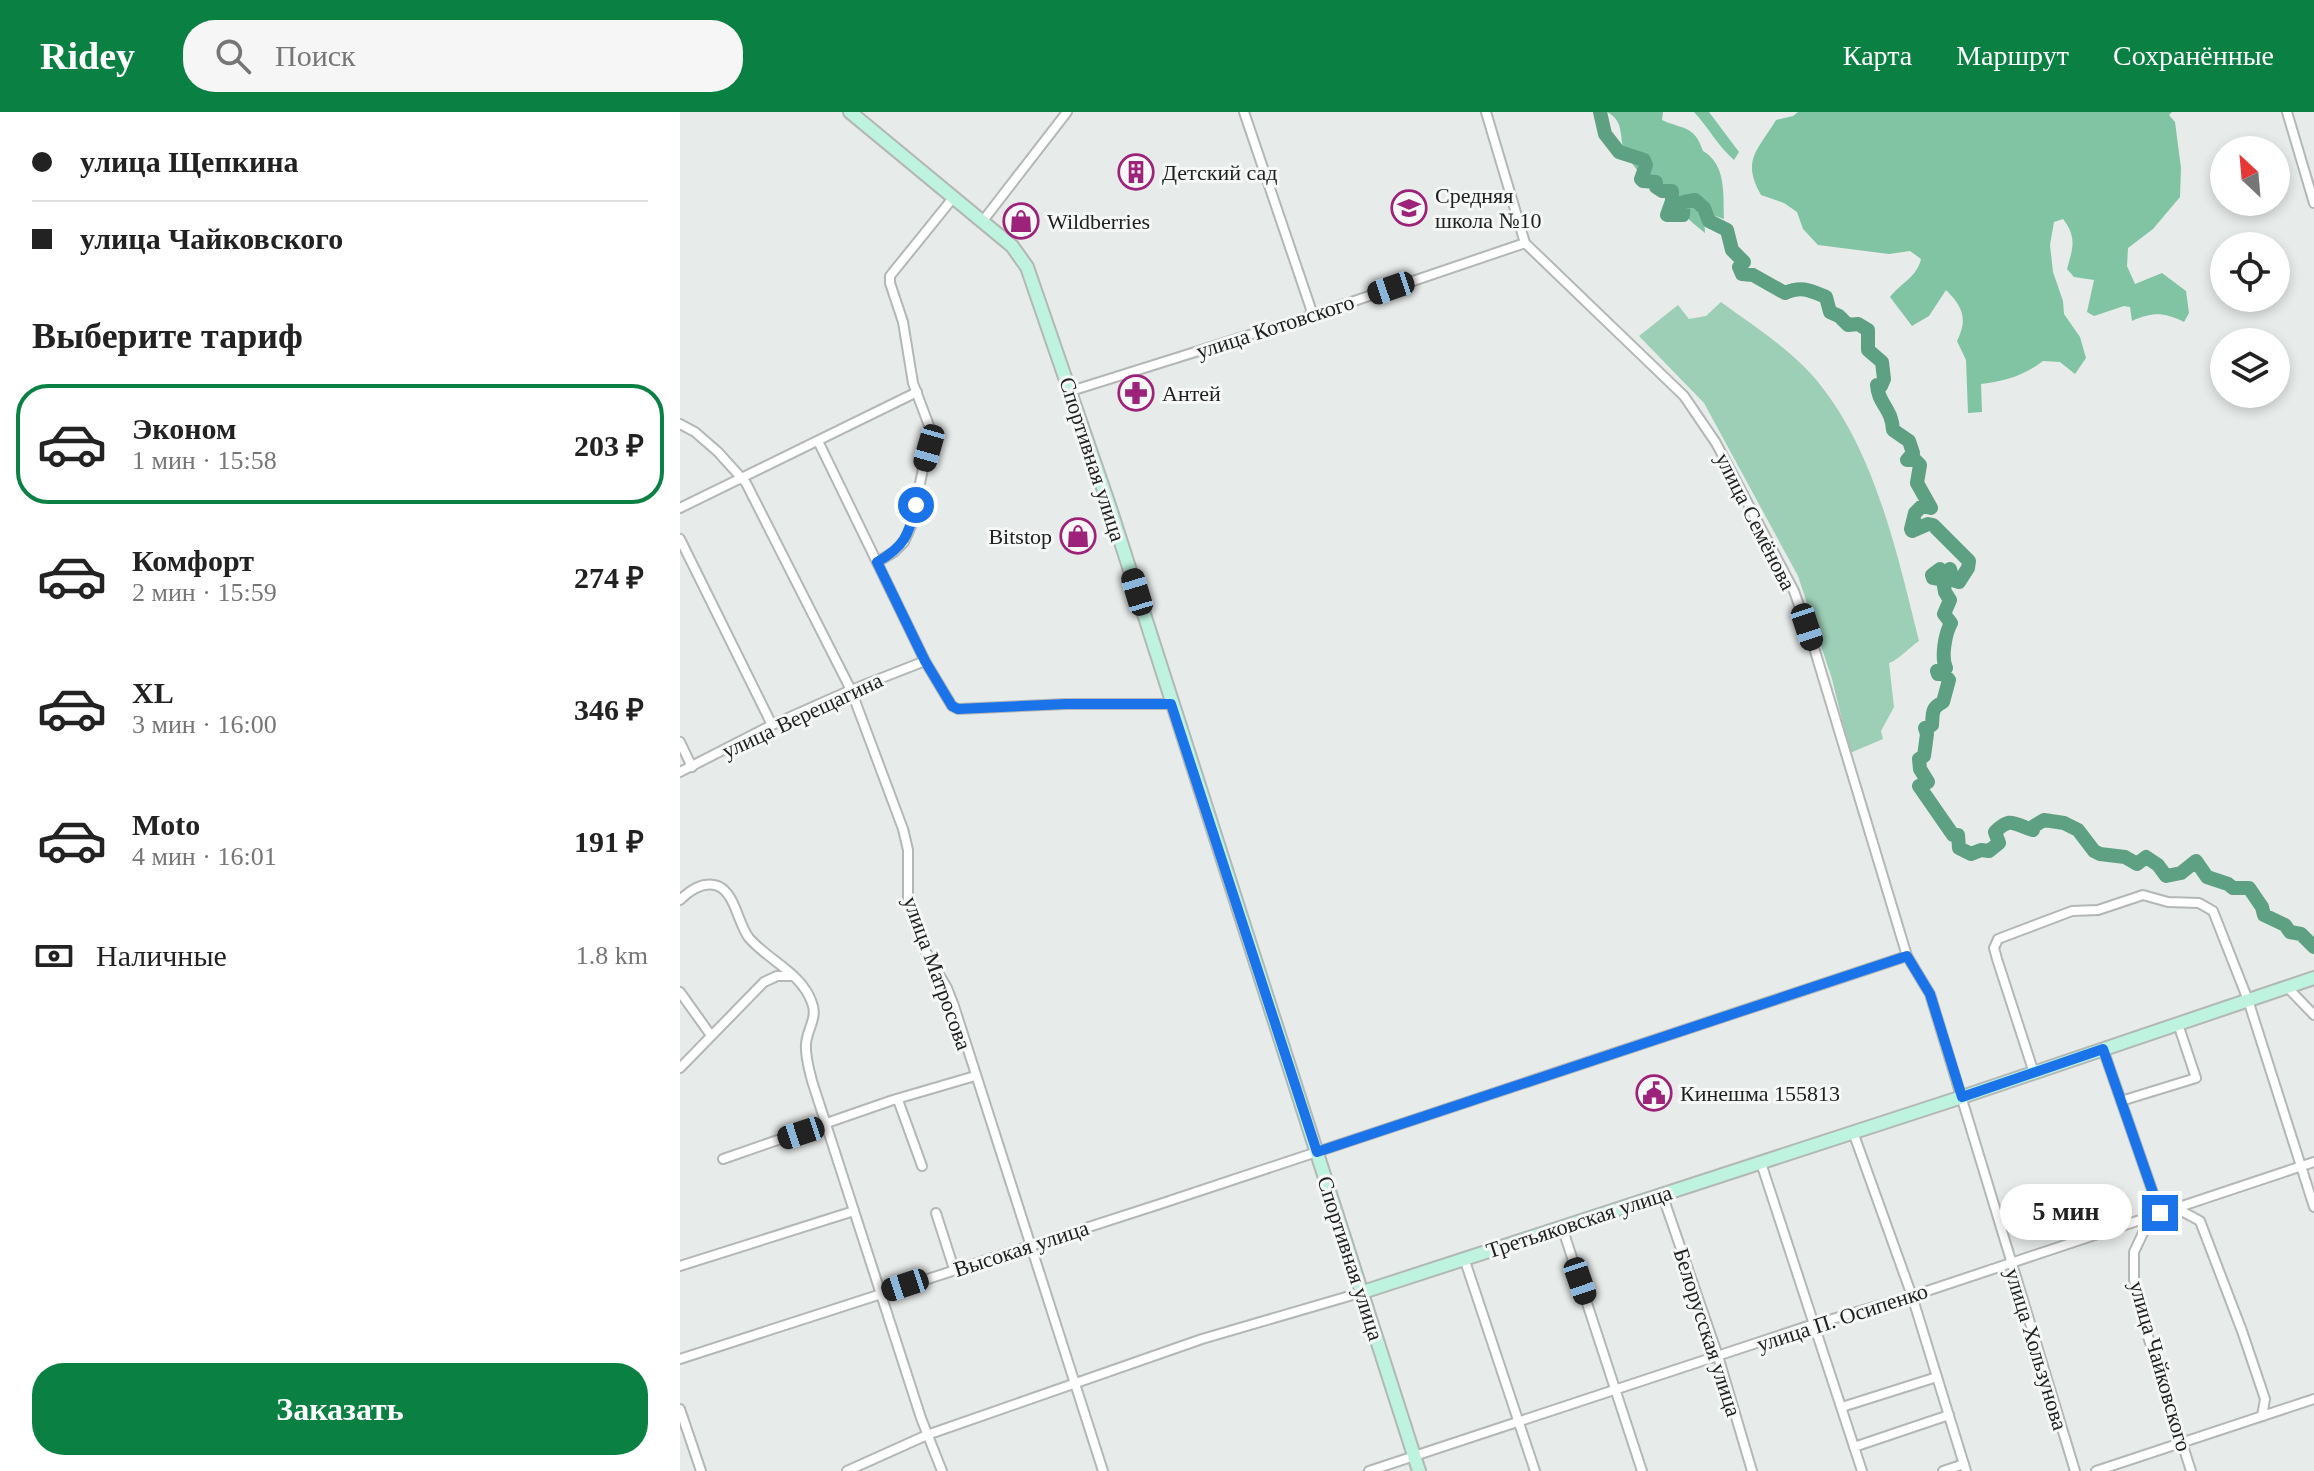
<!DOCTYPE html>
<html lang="ru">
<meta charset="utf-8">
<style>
:root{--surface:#fff;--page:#f6f6f6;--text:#222;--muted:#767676;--line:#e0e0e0;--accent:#0b8043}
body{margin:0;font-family:"Times New Roman",serif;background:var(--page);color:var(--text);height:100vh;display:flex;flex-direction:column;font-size:30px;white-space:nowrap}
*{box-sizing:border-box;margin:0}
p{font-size:26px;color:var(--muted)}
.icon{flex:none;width:44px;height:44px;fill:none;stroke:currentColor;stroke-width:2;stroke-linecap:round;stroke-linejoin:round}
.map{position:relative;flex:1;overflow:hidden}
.sheet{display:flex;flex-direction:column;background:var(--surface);width:680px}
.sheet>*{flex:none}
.banner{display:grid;align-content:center;height:176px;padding:0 32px;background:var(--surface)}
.needle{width:52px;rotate:334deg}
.controls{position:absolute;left:1530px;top:24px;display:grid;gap:16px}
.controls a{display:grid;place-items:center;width:80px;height:80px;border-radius:50%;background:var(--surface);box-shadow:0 4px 12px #0003;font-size:40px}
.end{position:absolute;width:36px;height:36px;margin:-18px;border:10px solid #1a73e8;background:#fff;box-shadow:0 0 0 4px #fff}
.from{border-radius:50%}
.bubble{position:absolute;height:56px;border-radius:28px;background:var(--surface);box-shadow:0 4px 12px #0003;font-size:26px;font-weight:600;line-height:56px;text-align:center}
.car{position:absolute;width:24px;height:48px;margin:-24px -12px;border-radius:10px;box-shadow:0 0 6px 2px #0007;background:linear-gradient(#222 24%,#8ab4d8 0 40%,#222 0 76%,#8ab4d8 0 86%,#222 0)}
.banner b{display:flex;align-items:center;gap:28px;height:76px;font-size:30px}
.banner b+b{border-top:2px solid var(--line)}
.banner i{width:20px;height:20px;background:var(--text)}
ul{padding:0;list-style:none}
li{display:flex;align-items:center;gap:24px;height:120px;margin:0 16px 12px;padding:0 16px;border:4px solid transparent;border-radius:32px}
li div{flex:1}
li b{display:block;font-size:30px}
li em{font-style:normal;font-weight:600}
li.current{border-color:var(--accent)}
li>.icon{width:72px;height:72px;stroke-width:1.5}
h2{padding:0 32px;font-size:36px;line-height:96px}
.pay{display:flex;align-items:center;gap:20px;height:88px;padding:0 32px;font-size:30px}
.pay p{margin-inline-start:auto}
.action{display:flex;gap:16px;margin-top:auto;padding:16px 32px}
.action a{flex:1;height:92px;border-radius:32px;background:var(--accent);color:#fff;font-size:32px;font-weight:600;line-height:92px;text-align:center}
header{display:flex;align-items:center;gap:48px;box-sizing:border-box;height:112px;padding:0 40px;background:var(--accent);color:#fff}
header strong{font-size:38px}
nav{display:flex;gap:44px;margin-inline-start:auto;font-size:28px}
.search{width:560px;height:72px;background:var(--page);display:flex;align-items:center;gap:20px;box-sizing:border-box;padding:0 28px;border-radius:32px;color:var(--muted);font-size:30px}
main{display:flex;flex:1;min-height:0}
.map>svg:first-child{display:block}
.green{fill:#9dcfb6}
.forest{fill:#81c4a4}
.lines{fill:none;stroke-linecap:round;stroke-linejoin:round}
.river{stroke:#5ea182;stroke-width:14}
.street-casing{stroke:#b3b7b5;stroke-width:12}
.secondary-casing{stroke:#b3b7b5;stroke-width:16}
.street{stroke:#fff;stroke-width:8}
.secondary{stroke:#bef3e0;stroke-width:12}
.route{stroke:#1a73e8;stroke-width:10}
.labels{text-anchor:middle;stroke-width:6;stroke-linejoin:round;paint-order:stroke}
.poi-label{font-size:22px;fill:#202120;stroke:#f5f8f6;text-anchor:start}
.street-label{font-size:22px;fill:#202120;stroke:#f5f8f6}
</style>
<header>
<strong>Ridey</strong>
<div class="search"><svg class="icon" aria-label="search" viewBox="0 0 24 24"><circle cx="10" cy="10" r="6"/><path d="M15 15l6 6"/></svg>Поиск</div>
<nav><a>Карта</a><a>Маршрут</a><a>Сохранённые</a></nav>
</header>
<main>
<section class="sheet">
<div class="banner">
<b><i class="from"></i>улица Щепкина</b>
<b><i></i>улица Чайковского</b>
</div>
<h2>Выберите тариф</h2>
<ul>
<li class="current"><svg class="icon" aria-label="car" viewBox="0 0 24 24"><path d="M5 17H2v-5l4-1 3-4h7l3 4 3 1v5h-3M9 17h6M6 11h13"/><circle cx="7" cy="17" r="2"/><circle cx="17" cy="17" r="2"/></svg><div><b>Эконом</b><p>1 мин · 15:58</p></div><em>203 ₽</em></li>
<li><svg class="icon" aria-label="car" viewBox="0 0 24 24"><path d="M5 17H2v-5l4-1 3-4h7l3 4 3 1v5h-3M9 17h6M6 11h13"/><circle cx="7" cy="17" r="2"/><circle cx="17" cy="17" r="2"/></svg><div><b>Комфорт</b><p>2 мин · 15:59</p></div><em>274 ₽</em></li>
<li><svg class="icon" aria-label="car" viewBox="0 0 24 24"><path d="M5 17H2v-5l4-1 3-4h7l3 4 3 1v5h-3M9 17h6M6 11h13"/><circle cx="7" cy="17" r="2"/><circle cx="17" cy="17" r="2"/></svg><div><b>XL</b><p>3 мин · 16:00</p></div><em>346 ₽</em></li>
<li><svg class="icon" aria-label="car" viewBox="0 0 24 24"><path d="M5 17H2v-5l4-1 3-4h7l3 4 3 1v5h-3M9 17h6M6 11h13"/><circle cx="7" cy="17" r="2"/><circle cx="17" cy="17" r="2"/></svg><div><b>Moto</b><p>4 мин · 16:01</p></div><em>191 ₽</em></li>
</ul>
<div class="pay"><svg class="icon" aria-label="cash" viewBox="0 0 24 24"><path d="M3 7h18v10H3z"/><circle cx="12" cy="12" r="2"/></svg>Наличные<p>1.8 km</p></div>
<div class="action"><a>Заказать</a></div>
</section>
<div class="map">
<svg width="1634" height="1359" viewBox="0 0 1634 1359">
<rect width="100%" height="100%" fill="#e7ebe9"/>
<path class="green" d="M1041,190C1073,214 1105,233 1132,263C1194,333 1217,441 1239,529C1230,535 1217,549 1209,551L1214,595L1201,619L1203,627L1170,641L1152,567L1118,464L1024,291L959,224L998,193L1009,207L1026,204Z"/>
<g class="forest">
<path d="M927,0H983L982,8C1004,18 1014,13 1023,39C1047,53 1043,84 1044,107L1024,100L1025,121L1014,112C992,91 963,70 947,44C937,29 947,10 927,0Z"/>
<path d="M1014,0H1029L1059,40L1054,48C1037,33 1029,16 1014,0Z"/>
<path d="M1118,0H1492L1489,3L1495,10L1501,56L1500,85L1473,117L1448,136L1447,154L1455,172L1482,161L1506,179L1509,201L1504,210C1483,200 1473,200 1452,209L1450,195L1444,194L1414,204L1407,200L1414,168L1394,165L1387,157C1393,136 1397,125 1383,107L1374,110L1370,133L1373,160L1383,189L1384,202L1400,225L1406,246L1395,262L1380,250L1363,249C1343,264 1325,269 1301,272L1302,300L1288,301L1286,248L1277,229C1288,207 1283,195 1266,178L1249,204L1232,214L1210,185C1221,171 1237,165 1241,147L1230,139L1209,142L1138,133L1123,117L1117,100L1104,91L1081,83C1061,48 1078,38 1096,8L1113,4Z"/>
</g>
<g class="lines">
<path class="river" d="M920,0L925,22L939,40L964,48L966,53L961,67L963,69L976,70V75L982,79H992V89L987,103H1003L1004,90L1015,88L1024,96L1029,109L1047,118L1052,138L1064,150L1059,155L1062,162L1073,163L1105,181C1122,174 1129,178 1146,185L1150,200L1159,204L1168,213L1178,212L1188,218V238L1202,250L1204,267L1201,274L1197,273C1198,292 1212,296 1213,318L1229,329L1233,341L1227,348H1235L1240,353L1237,371L1251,396L1242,394L1235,401L1231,417L1232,419L1248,412L1253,413L1289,449L1288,456L1279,470L1273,468L1270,457L1264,464L1260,457L1252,463L1253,466L1263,468L1265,480L1270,488L1264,502L1271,511C1265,522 1261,545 1266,556L1257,559L1258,562H1264L1269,568L1263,590C1251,596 1253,601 1252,613L1245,616L1247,622L1244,644L1239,647L1240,657L1248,670L1239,674L1273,723H1278L1279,736L1291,742L1301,738L1309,739L1319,731L1315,720C1331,704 1333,712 1353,718L1354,714L1364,708L1384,711L1398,718L1414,739L1420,742L1445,745L1457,752L1466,745L1478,753L1486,764L1501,761L1516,749L1527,765L1548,772L1553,776H1569L1582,795L1584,803L1605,813L1610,820L1621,822L1634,835"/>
<defs>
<g id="street">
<polyline points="564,0 633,203"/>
<polyline points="806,0 845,131 1004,284 1036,331 1114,479 1135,539 1227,844 1250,882 1395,1359"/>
<polyline points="1607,0 1634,91"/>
<polyline points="302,110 387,0"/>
<polyline points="391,279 633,203 845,131"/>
<polyline points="0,312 15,320 38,340 66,371 171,578 223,717 228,738 228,788 246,840 267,876 274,894 423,1359"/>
<polyline points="138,329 245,549 272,594 278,597 386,592 491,592"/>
<polyline points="0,396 237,280"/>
<polyline points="0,427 92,613"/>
<polyline points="197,450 214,440 224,430 231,414 251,319 233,271 223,210 210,171 210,164 273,86"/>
<polyline points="0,630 12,655"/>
<polyline points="0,660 92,613 171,578 245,549"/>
<path d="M0,788C10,778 24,769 38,774C55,781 58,812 69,826C89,849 122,861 132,891C138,906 127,917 126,932C125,944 129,957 132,969L241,1306L262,1359"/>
<polyline points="1607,875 1634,903"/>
<polyline points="0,880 30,922"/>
<polyline points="1423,937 1480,1101"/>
<polyline points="0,956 84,870 97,864 110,864"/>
<polyline points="1354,961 1317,847 1314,836 1318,827 1392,799 1418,798 1463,783 1488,790 1519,791 1533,799 1568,888 1634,1095"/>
<polyline points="218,988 242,1054"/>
<polyline points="1441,989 1516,966 1498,912"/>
<polyline points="1173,1020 1232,1184 1286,1359"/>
<polyline points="43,1047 213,988 295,964"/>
<polyline points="1081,1051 1182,1359"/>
<polyline points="982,1082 1038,1244 1072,1359"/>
<polyline points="1496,1096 1520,1109 1562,1219 1585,1287 1582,1304"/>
<polyline points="256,1101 274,1157"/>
<polyline points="1471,1104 1454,1140 1454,1168 1463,1209 1511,1359"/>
<polyline points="882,1115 962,1359"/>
<polyline points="784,1146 855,1359"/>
<polyline points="0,1154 174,1099"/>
<polyline points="0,1247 480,1092 1227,844"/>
<polyline points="1162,1295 1257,1265"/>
<polyline points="0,1297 21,1359"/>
<polyline points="1174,1335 1269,1303"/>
<polyline points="167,1359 247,1323 522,1227 683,1180"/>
<polyline points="689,1359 1128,1214 1232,1184 1634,1050"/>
<polyline points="1263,1359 1284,1352"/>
<polyline points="1416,1359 1634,1287"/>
</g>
<g id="secondary">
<polyline points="170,0 332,134 347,155 430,396 739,1359"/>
<polyline points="683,1180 1282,985 1634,866"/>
</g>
</defs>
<use href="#street" class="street-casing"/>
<use href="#secondary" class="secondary-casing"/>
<use href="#street" class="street"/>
<use href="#secondary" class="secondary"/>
</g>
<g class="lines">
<path class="route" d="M236,393C229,423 224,435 197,450L245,549L272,594L278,597L386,592H491L637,1040L1227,844L1250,882L1282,985L1423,937L1480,1101"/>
</g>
<defs>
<symbol id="building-ring" viewBox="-11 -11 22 22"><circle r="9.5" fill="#f5f8f6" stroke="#9d2279" stroke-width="1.5"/><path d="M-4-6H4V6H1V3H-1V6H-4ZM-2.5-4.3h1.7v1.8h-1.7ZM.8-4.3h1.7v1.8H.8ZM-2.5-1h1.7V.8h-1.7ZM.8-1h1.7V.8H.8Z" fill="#9d2279"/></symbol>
<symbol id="school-ring" viewBox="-11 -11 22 22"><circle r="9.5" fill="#f5f8f6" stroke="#9d2279" stroke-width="1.5"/><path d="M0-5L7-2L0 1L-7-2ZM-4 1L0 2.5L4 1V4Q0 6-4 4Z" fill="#9d2279"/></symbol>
<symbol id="shop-ring" viewBox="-11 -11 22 22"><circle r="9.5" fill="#f5f8f6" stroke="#9d2279" stroke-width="1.5"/><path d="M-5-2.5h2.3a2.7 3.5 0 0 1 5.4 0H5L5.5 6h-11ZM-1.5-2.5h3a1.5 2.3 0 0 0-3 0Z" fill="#9d2279"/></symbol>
<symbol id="pharmacy-ring" viewBox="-11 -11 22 22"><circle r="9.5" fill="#f5f8f6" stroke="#9d2279" stroke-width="1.5"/><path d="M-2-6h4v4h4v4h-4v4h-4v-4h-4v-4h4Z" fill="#9d2279"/></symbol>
<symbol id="civic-ring" viewBox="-11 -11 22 22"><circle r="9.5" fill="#f5f8f6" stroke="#9d2279" stroke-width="1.5"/><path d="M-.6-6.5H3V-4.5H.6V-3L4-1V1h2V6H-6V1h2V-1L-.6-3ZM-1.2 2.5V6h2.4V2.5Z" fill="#9d2279"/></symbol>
</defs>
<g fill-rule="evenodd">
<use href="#building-ring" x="436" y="40" width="40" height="40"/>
<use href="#school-ring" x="709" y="76" width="40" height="40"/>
<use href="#shop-ring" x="321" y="89" width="40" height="40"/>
<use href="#pharmacy-ring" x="436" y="261" width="40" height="40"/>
<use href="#shop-ring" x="378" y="404" width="40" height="40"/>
<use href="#civic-ring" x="954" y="961" width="40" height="40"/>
</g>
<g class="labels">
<g class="poi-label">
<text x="482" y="68">Детский сад</text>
<text x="755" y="91">Средняя<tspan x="755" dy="25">школа №10</tspan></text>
<text x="367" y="117">Wildberries</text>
<text x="482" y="289">Антей</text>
<text x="372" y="432" text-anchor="end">Bitstop</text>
<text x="1000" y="989">Кинешма 155813</text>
</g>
<g class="street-label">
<text transform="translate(595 214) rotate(-18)" y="8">улица Котовского</text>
<text transform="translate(413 347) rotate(72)" y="8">Спортивная улица</text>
<text transform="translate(1076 409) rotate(63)" y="8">улица Семёнова</text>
<text transform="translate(122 603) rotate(-25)" y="8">улица Верещагина</text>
<text transform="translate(258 861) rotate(70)" y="8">улица Матросова</text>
<text transform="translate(899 1109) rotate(-18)" y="8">Третьяковская улица</text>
<text transform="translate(341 1136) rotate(-18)" y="8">Высокая улица</text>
<text transform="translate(671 1146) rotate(72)" y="8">Спортивная улица</text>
<text transform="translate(1162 1205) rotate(-18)" y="8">улица П. Осипенко</text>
<text transform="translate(1028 1220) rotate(72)" y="8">Белорусская улица</text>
<text transform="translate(1357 1237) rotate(73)" y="8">улица Хользунова</text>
<text transform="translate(1481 1254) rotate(74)" y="8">улица Чайковского</text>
</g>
</g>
</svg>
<div class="controls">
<a><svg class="needle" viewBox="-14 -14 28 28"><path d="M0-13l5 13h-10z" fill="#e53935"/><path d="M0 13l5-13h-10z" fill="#767676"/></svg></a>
<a><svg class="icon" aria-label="locate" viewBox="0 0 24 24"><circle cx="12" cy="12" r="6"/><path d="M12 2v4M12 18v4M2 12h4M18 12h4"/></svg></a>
<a><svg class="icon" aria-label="layers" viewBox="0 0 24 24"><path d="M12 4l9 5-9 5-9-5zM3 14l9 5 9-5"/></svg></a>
</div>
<i class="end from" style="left:236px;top:393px"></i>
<i class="end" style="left:1480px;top:1101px"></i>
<div class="bubble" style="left:1320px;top:1072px;width:132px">5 мин</div>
<i class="car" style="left:711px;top:176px;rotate:251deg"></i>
<i class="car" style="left:249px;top:336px;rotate:196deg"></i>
<i class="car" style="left:457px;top:480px;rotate:343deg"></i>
<i class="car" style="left:1127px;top:515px;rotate:162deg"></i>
<i class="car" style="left:121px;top:1021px;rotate:252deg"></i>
<i class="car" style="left:900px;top:1169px;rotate:161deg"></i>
<i class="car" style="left:225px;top:1173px;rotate:252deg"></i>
</div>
</main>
